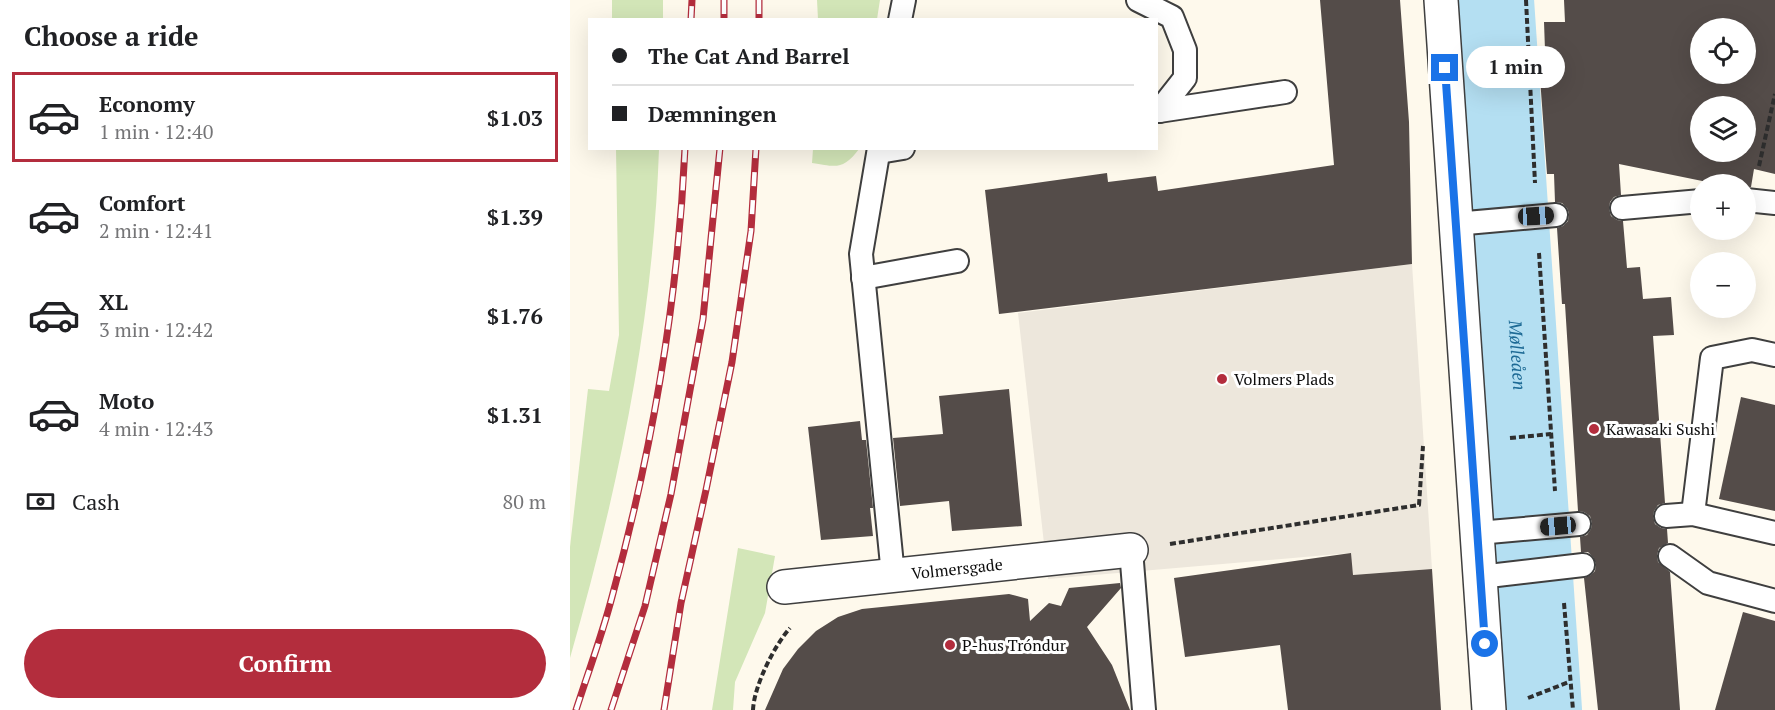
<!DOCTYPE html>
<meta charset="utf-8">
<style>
:root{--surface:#fff;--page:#f6f6f6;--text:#202124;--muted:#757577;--line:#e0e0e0;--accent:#b32d3d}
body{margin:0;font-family:"PT Serif",serif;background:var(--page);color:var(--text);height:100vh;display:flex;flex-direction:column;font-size:22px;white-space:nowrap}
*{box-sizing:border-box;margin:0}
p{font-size:20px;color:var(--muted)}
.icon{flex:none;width:33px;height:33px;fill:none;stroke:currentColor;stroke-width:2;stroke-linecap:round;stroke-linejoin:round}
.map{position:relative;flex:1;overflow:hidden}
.panel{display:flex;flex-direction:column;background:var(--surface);width:570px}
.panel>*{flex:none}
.banner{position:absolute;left:18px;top:18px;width:570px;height:132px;border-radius:0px;box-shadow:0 6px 24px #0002;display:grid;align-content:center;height:132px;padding:0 24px;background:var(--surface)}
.tools{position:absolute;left:1120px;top:18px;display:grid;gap:12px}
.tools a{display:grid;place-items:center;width:66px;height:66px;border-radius:50%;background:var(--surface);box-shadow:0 6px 24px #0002;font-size:30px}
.end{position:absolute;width:27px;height:27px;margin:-14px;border:8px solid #1a73e8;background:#fff;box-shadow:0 0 0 3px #fff}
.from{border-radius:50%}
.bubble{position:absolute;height:42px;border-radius:21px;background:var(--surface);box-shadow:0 6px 24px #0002;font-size:20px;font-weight:600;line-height:42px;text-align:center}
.car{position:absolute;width:18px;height:36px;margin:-18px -9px;border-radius:8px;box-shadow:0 0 4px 2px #0007;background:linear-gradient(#222 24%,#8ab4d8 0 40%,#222 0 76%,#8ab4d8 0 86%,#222 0)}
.banner b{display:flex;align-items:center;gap:21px;height:57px;font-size:22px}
.banner b+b{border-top:2px solid var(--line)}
.banner i{width:15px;height:15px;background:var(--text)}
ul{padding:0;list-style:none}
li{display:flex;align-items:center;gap:18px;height:90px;margin:0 12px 9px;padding:0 12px;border:3px solid transparent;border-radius:0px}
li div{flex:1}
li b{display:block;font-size:22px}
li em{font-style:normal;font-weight:600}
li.on{border-color:var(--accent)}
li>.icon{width:54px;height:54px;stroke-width:1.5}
h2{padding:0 24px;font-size:27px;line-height:72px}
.pay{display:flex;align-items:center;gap:15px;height:66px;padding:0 24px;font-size:22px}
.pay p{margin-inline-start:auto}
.cta{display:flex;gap:12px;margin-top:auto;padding:12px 24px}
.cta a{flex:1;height:69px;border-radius:36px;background:var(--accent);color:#fff;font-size:24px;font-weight:600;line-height:69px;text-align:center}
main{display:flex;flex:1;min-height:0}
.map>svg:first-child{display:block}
.green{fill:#d3e6b8}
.plaza{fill:#ede7dc}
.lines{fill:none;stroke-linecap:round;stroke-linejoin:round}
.river{stroke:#b4dff2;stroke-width:82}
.building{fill:#544c49;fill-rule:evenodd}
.service-casing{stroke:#3f3f3f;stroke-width:26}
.minor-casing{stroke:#3f3f3f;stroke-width:36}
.tertiary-casing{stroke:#3f3f3f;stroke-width:36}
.path{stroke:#2e2e2e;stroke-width:4;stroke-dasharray:6 3;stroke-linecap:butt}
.service{stroke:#fff;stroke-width:22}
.minor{stroke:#fff;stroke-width:33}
.tertiary{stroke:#fff;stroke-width:33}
.rail-casing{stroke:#b32d3d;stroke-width:7}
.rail{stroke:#fff;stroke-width:4.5;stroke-dasharray:14;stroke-linecap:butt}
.route{stroke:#1a73e8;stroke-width:8}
.poi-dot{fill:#b32d3d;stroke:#fff;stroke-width:2}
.labels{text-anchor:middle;stroke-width:6;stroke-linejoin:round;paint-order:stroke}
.poi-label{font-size:16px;fill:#0c0c0c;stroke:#fff;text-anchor:start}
.street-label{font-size:16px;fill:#0c0c0c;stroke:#fff}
.water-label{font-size:18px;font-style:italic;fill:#1d6a95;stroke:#fff}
</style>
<main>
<section class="panel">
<h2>Choose a ride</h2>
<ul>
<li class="on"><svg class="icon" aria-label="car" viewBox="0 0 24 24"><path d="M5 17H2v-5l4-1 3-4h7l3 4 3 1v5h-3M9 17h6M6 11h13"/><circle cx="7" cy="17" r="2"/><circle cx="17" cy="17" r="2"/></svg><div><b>Economy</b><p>1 min · 12:40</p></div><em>$1.03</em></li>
<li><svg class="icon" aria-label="car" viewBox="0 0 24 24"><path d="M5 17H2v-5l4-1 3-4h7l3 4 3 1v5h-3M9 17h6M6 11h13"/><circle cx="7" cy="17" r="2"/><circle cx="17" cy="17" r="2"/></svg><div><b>Comfort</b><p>2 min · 12:41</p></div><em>$1.39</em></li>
<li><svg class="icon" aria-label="car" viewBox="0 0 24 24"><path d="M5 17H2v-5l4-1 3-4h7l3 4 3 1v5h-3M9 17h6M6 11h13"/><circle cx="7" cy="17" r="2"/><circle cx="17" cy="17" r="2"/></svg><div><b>XL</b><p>3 min · 12:42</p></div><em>$1.76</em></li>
<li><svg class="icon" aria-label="car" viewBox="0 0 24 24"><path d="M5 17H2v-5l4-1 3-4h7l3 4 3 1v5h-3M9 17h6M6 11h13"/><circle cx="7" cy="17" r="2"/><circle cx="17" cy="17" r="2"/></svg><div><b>Moto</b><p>4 min · 12:43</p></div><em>$1.31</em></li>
</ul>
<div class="pay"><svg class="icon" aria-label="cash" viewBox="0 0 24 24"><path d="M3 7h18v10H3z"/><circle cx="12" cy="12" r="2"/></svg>Cash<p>80 m</p></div>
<div class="cta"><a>Confirm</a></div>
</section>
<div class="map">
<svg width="1205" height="710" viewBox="0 0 1205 710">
<rect width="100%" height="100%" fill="#fef9ec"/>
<g class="green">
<rect x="42" y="0" width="51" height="19"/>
<polygon points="247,0 310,0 307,19 248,19"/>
<path d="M46,149H89C83,324 48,490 0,658V547L18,389L39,391L49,335Z"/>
<path d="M243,149V148L289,149C273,170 267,167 242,163Z"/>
<polygon points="168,548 205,556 195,613 165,682 163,710 142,710"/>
</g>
<polygon class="plaza" points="842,264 862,569 783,575 780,553 478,579 448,313"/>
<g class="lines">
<path class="river" id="s1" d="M923,0L971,710"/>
</g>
<g class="building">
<polygon points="750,0 830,0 839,122 842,264 429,314 415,190 537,173 538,182 586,176 588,191 764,165"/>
<path d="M994,0H1205V174L1184,169L1181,187H1176V184H1147L1049,164L1051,195L1044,197L1040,202L1039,209L1041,216L1047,220L1053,221L1057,268L1070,267L1073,299L1101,297L1104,335L1083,336L1095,503L1088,505L1084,511L1083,516L1085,524L1091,528L1097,529L1098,543L1089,548L1087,555L1088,562L1100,572L1110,710H1028L1014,578L1021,575L1025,571L1026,564L1023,557L1018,552H1011L1010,537L1017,535L1021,529L1022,523L1020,516L1014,512L1008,511L995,304H992L987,228L993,226L998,221L999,213L997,208L992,203L985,202L984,174H977L968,50H975L974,22H995ZM1131,28H1176V74H1131ZM1131,106H1176V152H1131Z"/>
<polygon points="439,389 452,526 382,531 379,501 330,506 323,438 373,434 369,396"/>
<polygon points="1171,397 1205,405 1205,511 1149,499"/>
<polygon points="290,421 292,440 296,440 303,508 300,508 303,536 251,540 238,427"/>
<polygon points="781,553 783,575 862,569 871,710 718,710 710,645 615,657 604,578"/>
<polygon points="550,583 551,588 517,627 542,665 560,710 195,710 213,669 228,649 246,631 268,617 292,609 439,594 458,599 460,621 479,603 491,606 499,588"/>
<polygon points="1173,612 1205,621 1205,710 1145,710"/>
</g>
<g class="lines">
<defs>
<g id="service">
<polyline points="568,0 602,17 615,50 615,78 589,111 586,111"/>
<polyline points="330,20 334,0"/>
<polyline points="589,111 715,92"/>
<polyline points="309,148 291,254 323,575"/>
<polyline points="309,152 333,148"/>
<polyline points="1176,200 1205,203"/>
<polyline points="1052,208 1131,201"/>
<polyline points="885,224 986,215"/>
<polyline points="293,278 387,261"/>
<polyline points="1123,514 1142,358 1182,350 1205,355"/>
<polyline points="1096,516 1123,514 1205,533"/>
<polyline points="908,533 1009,524"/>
<polyline points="561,550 574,710"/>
<polyline points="1100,556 1138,583 1205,601"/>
<polyline points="910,577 1013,565"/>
</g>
<g id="minor">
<path id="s2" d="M214,587L561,550"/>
</g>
<polyline id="tertiary" points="871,0 919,710"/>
</defs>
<use href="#service" class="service-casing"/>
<use href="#minor" class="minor-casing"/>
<use href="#tertiary" class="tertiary-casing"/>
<g class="path">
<polyline points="956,0 965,183"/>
<polyline points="1189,166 1205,94"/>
<polyline points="969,253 985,491"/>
<polyline points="940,438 981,434"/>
<polyline points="600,544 849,505 853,446"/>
<polyline points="994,603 1003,710"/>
<polyline points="958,698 999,682"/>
<path d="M183,710C184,686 204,646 220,628"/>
</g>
<use href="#service" class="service"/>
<use href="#minor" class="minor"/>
<use href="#tertiary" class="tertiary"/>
<defs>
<g id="rail">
<polyline points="154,0 154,20"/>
<polyline points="189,0 189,20"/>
<polyline points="121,20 122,0"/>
<path d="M6,710C18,673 32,635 42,597C82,451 108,300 115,148"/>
<polyline points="41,710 75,606 101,494 133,319 150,148"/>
<polyline points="94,710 111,603 136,490 162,362 181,231 186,148"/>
</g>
</defs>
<use href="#rail" class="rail-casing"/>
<use href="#rail" class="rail"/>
</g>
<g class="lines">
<polyline class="route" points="875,68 915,644"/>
</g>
<g class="poi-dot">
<circle cx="652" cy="379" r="6"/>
<circle cx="1024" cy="429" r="6"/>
<circle cx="380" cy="645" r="6"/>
</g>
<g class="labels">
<g class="poi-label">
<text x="664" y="385">Volmers Plads</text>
<text x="1036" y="435">Kawasaki Sushi</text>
<text x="392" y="651">P-hus Tróndur</text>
</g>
<g class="street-label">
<text dy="6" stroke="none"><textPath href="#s2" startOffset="174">Volmersgade</textPath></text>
</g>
<g class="water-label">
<text dy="6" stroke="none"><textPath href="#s1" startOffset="356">Mølleåen</textPath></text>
</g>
</g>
</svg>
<div class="tools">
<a><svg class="icon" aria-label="locate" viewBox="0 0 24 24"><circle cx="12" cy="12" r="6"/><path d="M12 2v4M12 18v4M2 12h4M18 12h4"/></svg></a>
<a><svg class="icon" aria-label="layers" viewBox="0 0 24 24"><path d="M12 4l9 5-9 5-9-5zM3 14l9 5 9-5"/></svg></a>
<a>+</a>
<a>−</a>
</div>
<i class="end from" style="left:915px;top:644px"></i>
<i class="end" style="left:875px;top:68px"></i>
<div class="bubble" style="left:896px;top:46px;width:99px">1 min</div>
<i class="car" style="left:966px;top:216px;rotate:87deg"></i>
<i class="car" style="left:988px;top:526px;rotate:265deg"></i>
<div class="banner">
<b><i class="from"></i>The Cat And Barrel</b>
<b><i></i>Dæmningen</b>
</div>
</div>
</main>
